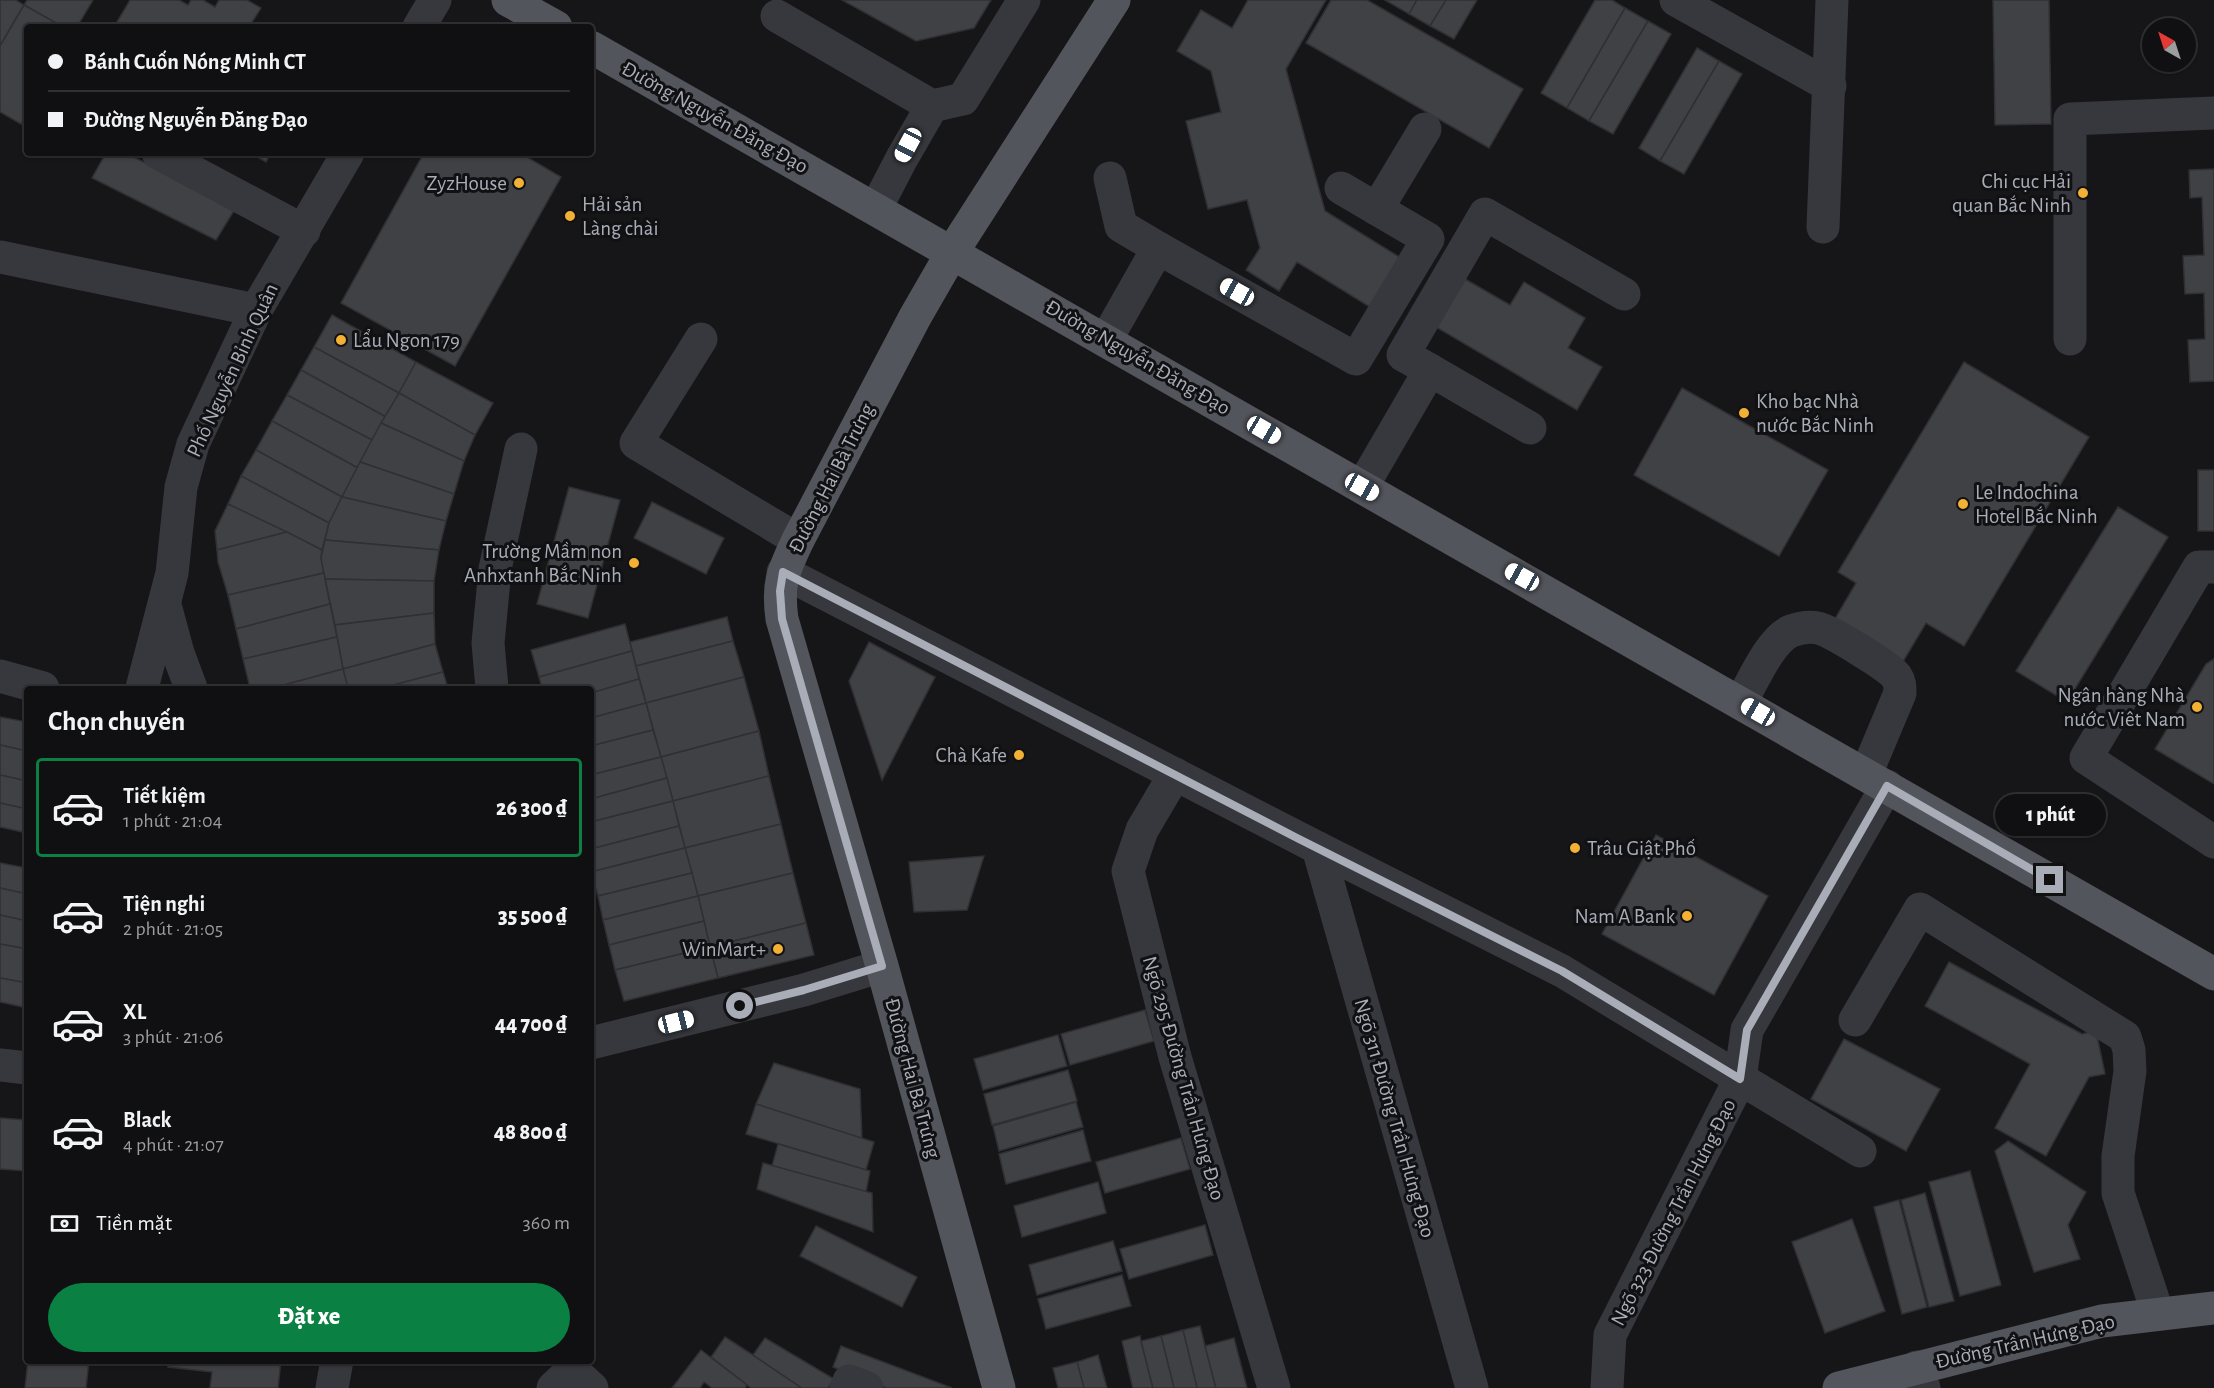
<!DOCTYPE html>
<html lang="vi">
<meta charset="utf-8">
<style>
:root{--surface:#101012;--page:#1e1e20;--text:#f1f3f6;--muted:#9c9d9f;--line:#303032;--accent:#0b8043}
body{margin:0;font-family:"Alegreya Sans",sans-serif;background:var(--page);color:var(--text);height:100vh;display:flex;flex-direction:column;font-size:22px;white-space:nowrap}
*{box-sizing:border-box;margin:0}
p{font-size:20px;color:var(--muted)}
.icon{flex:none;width:33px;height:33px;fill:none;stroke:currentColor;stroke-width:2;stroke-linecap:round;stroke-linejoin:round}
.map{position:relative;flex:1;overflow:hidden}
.sheet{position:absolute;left:24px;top:686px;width:570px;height:678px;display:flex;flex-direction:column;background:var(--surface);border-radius:6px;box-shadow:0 2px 4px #0004,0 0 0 2px var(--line)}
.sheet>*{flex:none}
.banner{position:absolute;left:24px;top:24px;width:570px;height:132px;border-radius:6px;box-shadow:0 2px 4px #0004,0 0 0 2px var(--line);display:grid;align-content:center;height:132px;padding:0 24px;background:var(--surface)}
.needle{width:39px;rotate:321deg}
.fabs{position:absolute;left:2142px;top:18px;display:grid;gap:12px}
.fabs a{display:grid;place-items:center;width:54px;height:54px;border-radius:50%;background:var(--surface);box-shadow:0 2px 4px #0004,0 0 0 2px var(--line);font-size:30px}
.end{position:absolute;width:27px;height:27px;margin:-14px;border:8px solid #a8adb8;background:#111;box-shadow:0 0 0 3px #111}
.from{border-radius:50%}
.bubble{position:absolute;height:42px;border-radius:21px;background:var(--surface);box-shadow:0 2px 4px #0004,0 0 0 2px var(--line);font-size:20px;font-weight:800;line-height:42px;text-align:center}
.car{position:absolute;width:18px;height:36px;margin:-18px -9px;border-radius:8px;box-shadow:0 0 4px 2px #0007;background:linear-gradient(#fff 24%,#345 0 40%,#fff 0 76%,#345 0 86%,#fff 0)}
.banner b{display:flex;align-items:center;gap:21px;height:57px;font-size:22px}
.banner b+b{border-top:2px solid var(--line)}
.banner i{width:15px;height:15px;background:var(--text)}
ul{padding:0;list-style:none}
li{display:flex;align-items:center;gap:18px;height:99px;margin:0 12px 9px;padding:0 12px;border:3px solid transparent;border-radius:6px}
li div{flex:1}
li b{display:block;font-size:22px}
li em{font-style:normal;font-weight:800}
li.current{border-color:var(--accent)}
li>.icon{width:54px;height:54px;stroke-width:1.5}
h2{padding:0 24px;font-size:27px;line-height:72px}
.pay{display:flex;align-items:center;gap:15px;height:66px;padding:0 24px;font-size:22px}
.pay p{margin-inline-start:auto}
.button{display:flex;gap:12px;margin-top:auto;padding:12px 24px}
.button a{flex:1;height:69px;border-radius:36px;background:var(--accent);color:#fff;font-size:24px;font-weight:800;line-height:69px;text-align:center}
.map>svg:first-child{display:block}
.building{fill:#404145;stroke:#303034;stroke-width:1.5}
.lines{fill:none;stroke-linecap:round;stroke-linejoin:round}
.minor{stroke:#37383d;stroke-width:33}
.major{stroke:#53555c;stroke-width:33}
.route{stroke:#a8adb8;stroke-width:8}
.poi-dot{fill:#f2b134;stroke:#111113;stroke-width:2}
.labels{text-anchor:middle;stroke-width:6;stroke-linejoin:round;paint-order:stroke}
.street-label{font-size:21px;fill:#a8adb8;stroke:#111113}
.poi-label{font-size:21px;fill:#a8adb8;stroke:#111113;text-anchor:end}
</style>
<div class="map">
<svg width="2214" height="1388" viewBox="0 0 2214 1388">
<rect width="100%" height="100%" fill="#161618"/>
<g class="building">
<polygon points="0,0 16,0 24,5 0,46"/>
<polygon points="27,0 93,0 77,27 63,27 24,5"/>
<polygon points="130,0 179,0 188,5 191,0 203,0 215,7 219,0 247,0 261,8 249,27 114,27"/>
<polygon points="842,0 991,0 974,28 916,41"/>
<polygon points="1248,0 1326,0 1286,69 1325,211 1409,263 1378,312 1297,262 1279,291 1246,270 1260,248 1247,200 1208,209 1186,121 1221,112 1211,71 1177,51 1201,10 1232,28"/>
<polygon points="1331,0 1367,0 1523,89 1489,148 1306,43"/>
<polygon points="1385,0 1417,0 1409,14"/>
<polygon points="1417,0 1446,0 1430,26 1409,14"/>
<polygon points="1446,0 1477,0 1454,39 1430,26"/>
<polygon points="1595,0 1612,0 1625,8 1567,108 1541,93"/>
<polygon points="1993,0 2049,0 2051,124 1995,125"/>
<polygon points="24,5 63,27 27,27 27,114 21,124 0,112 0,46"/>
<polygon points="1625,8 1648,21 1589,121 1567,108"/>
<polygon points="1648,21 1671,34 1613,134 1589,121"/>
<polygon points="1697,48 1719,61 1660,161 1639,148"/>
<polygon points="1719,61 1742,74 1684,174 1660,161"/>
<polygon points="106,153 126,153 235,209 216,240 92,178"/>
<polygon points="250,153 271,153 266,162"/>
<polygon points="424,153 520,153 561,177 455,366 341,303"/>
<polygon points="2214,169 2214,381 2190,382 2188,340 2205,339 2204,293 2185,294 2183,256 2204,255 2202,197 2190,198 2189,170"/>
<polygon points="1465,279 1510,305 1524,282 1585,318 1568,348 1602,367 1577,410 1436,327"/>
<polygon points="332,315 416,362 399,393 314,347"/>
<polygon points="314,347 399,393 386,417 301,370"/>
<polygon points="416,362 493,403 475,435 399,393"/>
<polygon points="1964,362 2089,437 1964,646 1926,623 1901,665 1832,624 1856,583 1838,572"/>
<polygon points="301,370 386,417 372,440 287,395"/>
<polygon points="1682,388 1828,470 1779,556 1634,475"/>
<polygon points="399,393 475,435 464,461 381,423"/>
<polygon points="287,395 372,440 358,468 272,421"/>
<polygon points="272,421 358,468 342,497 256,450"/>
<polygon points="381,423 464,461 454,494 360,462"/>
<polygon points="256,450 342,497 329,523 241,476"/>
<polygon points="360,462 454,494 446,521 342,497"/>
<rect x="2198" y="470" width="16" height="61"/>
<polygon points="241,476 329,523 322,550 228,504"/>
<polygon points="569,487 620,500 588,618 537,604"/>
<polygon points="342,497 446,521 439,550 325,540 329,523"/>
<polygon points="652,502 724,538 706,574 634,538"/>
<polygon points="228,504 287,532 217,550 215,531"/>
<polygon points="2118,507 2168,537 2067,702 2016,671"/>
<polygon points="287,532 322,550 321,558 324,573 228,595 218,562 217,550"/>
<polygon points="325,540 439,550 434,581 325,579 321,558"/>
<polygon points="324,573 330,604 236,629 228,595"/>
<polygon points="325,579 434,581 434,613 335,625"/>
<polygon points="330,604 337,637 243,659 236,629"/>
<polygon points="434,613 435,644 343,669 335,625"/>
<polygon points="727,617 733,641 636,666 630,642"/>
<polygon points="625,624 632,651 539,677 531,650"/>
<polygon points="337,637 343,669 273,688 250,688 243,659"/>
<polygon points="733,641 744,677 646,703 636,666"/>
<polygon points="869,642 935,677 882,780 849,681"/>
<polygon points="435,644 443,672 382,688 348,688 343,669"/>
<polygon points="632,651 639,679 591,693 591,688 542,688 539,677"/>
<polygon points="2214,659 2214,784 2155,749 2206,664"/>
<polygon points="343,669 348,688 273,688"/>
<polygon points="443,672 448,688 382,688"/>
<polygon points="744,677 759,731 661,757 646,703"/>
<polygon points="639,679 646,703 591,718 591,693"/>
<polygon points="646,703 653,730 591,746 591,718"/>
<polygon points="0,717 27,722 27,751 0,745"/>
<polygon points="653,730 661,757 591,775 591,746"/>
<polygon points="759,731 769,776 673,801 661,757"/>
<polygon points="0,745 27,751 27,781 0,775"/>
<polygon points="661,757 667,778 591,799 591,775"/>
<polygon points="0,775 27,781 27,809 0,803"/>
<polygon points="769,776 781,824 685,848 673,801"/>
<polygon points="667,778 673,801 591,822 591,799"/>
<polygon points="673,801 679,826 591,849 591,822"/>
<polygon points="0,803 27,809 27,833 0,827"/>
<polygon points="781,824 793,873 698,896 685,848"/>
<polygon points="679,826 685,848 591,872 591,849"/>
<polygon points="1656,835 1768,896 1714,995 1602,934"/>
<polygon points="685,848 692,873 598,896 591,872"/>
<polygon points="984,856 967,910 914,912 909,862"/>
<polygon points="0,863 27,868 27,894 0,888"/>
<polygon points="692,873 698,896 603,920 598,896"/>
<polygon points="793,873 806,923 710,947 698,896"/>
<polygon points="0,888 27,894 27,921 0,915"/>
<polygon points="698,896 704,921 609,945 603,920"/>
<polygon points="0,915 27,921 27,949 0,944"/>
<polygon points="704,921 710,947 615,970 609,945"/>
<polygon points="806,923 814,955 718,978 710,947"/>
<polygon points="0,944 27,949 27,983 0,978"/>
<polygon points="710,947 718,978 624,1001 615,970"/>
<polygon points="1949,962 2082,1034 2096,1031 2105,1074 2089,1077 2046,1156 1995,1128 2030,1064 1925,1006"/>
<polygon points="0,978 27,983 23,1007 0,1002"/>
<polygon points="1145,1010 1154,1041 1070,1065 1061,1034"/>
<polygon points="1058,1035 1067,1066 983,1090 974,1059"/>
<polygon points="1844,1039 1940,1089 1906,1151 1811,1099"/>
<polygon points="774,1063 860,1089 862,1139 756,1104"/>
<polygon points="1068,1070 1077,1101 992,1125 984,1094"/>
<polygon points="1076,1102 1083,1127 999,1151 993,1126"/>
<polygon points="756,1104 874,1142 866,1170 746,1134"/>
<polygon points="0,1118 27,1120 27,1171 0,1169"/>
<polygon points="1083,1130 1091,1161 1006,1184 999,1154"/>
<polygon points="1181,1138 1190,1169 1105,1193 1096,1162"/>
<polygon points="2008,1141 2086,1192 2068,1225 2080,1259 2034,1272 1995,1151"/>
<polygon points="778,1144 870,1171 866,1192 772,1166"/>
<polygon points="763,1163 872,1193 873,1232 757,1189"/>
<polygon points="1970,1171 2001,1285 1960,1296 1929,1182"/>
<polygon points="1098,1182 1106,1213 1022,1237 1014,1206"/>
<polygon points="1925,1193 1954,1301 1929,1307 1901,1200"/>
<polygon points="1899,1200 1927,1307 1902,1314 1874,1207"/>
<polygon points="1852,1219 1885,1311 1825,1333 1792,1242"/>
<polygon points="1205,1225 1213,1255 1129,1279 1120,1249"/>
<polygon points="816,1226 917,1277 902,1307 800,1256"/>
<polygon points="1113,1241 1122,1271 1037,1295 1029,1265"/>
<polygon points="1122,1275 1131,1306 1046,1329 1038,1299"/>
<polygon points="1200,1326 1205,1346 1216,1388 1197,1388 1183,1330"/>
<polygon points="1183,1330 1197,1388 1174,1388 1161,1336"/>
<polygon points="1140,1336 1141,1341 1153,1388 1133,1388 1132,1385 1122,1341"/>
<polygon points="1161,1336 1174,1388 1153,1388 1141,1341"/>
<polygon points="725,1337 753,1355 802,1388 751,1388 747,1385 711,1357"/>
<polygon points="765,1338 834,1379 828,1388 802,1388 753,1355"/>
<polygon points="1234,1338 1247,1388 1216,1388 1205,1346"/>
<polygon points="841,1346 952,1388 887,1388 833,1367"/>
<polygon points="701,1350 747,1385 745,1388 712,1388 704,1382 700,1388 672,1388"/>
<polygon points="1098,1355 1107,1388 1084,1388 1077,1362"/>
<polygon points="28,1360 89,1360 86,1388 25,1388"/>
<polygon points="169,1360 281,1360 278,1388 210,1388 212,1372 168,1367"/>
<polygon points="1077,1362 1084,1388 1058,1388 1053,1368"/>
</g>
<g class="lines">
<g class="minor">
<polyline points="1676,0 1830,86"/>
<polyline points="777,16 932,106 902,158 876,208"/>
<polyline points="419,27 435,0"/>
<polyline points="932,106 963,99 1024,0"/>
<polyline points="158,153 304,231"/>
<polyline points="1377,209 1425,129"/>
<polyline points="1823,227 1832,0"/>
<polyline points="1158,248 1356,359 1428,239 1341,188"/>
<polyline points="0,257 256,310"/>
<polyline points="1107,338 1158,248 1121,226 1110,178"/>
<polyline points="701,339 636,443 798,540"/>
<polyline points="2070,339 2070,119 2214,113"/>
<polyline points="1430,370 1403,355 1485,214 1624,294"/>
<polyline points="1362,487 1430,370 1530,428"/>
<polyline points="2214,567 2199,567 2086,758 2214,842"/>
<polyline points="783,572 1318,848 1562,971 1860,1151"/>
<polyline points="165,605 178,653 191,688"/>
<polyline points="0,676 43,688"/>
<polyline points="142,688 172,573 181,487 193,444 256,310 348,153"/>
<polyline points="492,688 488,643 495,569 521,449"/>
<path d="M1741,702C1752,683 1770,640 1791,631C1799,628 1809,626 1818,628C1831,631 1888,666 1896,676C1900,682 1900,686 1900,693L1866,774"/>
<polyline points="1175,774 1142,830 1128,871 1175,1057 1274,1388"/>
<polyline points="1318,848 1472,1388"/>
<polyline points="1855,1020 1920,909 2125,1037 2129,1050 2130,1071 2118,1156 2118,1193 2158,1314"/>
<polyline points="591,1043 804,990 882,966"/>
<polyline points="0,1065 27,1068"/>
<polyline points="1917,1367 1924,1388"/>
<polyline points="332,1388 337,1360"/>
<polyline points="553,1388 572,1370 592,1388"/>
<polyline points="846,1388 849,1381 867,1388"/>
<polyline points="1607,1388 1610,1335 1740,1079 1747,1030 1887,786"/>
</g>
<g class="major">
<polyline points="508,0 556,27"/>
<path d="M591,47C1134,353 1674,664 2214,974"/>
<path d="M999,1388L882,966L782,619C777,583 783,572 798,540L915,317L953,251L1114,0"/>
<polyline points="1839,1388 2102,1321 2214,1308"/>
</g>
</g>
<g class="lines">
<polyline class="route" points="740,1006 804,990 882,966 782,619 780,591 783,572 1297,838 1562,971 1740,1079 1747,1030 1887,786 2050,880"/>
</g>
<g class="poi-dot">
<circle cx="519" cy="183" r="6"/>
<circle cx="2083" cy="193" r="6"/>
<circle cx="570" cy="216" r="6"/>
<circle cx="341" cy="340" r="6"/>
<circle cx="1744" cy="413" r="6"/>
<circle cx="1963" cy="504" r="6"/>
<circle cx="634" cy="563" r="6"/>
<circle cx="2197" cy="707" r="6"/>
<circle cx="1019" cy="755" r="6"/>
<circle cx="1575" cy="848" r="6"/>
<circle cx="1687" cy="916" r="6"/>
<circle cx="778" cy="949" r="6"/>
</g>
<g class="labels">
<g class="street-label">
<text transform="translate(715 117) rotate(29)" y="7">Đường Nguyễn Đăng Đạo</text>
<text transform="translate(1138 357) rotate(30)" y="7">Đường Nguyễn Đăng Đạo</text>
<text transform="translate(232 370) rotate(-65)" y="7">Phố Nguyễn Bỉnh Quân</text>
<text transform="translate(831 478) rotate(-63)" y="7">Đường Hai Bà Trưng</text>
<text transform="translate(913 1078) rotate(75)" y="7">Đường Hai Bà Trưng</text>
<text transform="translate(1184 1078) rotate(74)" y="7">Ngõ 295 Đường Trần Hưng Đạo</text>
<text transform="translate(1395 1118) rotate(74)" y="7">Ngõ 311 Đường Trần Hưng Đạo</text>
<text transform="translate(1673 1212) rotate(-63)" y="7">Ngõ 323 Đường Trần Hưng Đạo</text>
<text transform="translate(2025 1341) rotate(-13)" y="7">Đường Trần Hưng Đạo</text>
</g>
<g class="poi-label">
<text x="2071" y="188">Chi cục Hải<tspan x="2071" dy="24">quan Bắc Ninh</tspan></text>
<text x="507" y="190">ZyzHouse</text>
<text x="582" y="211" text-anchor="start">Hải sản<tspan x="582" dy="24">Làng chài</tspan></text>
<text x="353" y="347" text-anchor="start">Lẩu Ngon 179</text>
<text x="1756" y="408" text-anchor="start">Kho bạc Nhà<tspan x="1756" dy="24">nước Bắc Ninh</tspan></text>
<text x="1975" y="499" text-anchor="start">Le Indochina<tspan x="1975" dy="24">Hotel Bắc Ninh</tspan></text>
<text x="622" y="558">Trường Mầm non<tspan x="622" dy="24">Anhxtanh Bắc Ninh</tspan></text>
<text x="2185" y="702">Ngân hàng Nhà<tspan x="2185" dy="24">nước Viêt Nam</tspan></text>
<text x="1007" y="762">Chà Kafe</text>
<text x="1587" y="855" text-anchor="start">Trâu Giật Phố</text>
<text x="1675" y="923">Nam A Bank</text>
<text x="766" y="956">WinMart+</text>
</g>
</g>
</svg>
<div class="fabs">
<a><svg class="needle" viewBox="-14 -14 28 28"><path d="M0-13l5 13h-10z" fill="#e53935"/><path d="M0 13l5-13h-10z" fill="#9c9d9f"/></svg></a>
</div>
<i class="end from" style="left:740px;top:1006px"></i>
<i class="end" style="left:2050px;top:880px"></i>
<div class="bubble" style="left:1995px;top:794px;width:111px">1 phút</div>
<i class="car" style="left:908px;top:145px;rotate:208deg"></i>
<i class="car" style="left:1237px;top:292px;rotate:299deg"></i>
<i class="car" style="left:1264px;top:430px;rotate:120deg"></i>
<i class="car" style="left:1362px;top:487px;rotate:119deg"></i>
<i class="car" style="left:1522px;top:577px;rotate:299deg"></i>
<i class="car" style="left:1758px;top:712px;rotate:300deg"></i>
<i class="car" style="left:676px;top:1022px;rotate:76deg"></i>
<div class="banner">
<b><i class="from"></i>Bánh Cuốn Nóng Minh CT</b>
<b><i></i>Đường Nguyễn Đăng Đạo</b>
</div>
<section class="sheet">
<h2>Chọn chuyến</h2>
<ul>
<li class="current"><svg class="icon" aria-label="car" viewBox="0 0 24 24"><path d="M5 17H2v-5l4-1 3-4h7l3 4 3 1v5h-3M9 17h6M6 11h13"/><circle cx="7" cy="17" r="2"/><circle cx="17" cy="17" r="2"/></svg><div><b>Tiết kiệm</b><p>1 phút · 21:04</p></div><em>26 300 ₫</em></li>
<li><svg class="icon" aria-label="car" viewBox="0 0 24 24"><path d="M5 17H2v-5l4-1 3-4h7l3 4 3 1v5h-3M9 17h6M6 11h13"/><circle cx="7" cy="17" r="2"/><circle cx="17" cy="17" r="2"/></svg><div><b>Tiện nghi</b><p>2 phút · 21:05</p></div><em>35 500 ₫</em></li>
<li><svg class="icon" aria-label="car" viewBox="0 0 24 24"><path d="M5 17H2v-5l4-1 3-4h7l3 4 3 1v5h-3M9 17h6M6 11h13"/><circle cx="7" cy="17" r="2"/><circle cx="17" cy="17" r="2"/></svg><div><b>XL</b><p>3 phút · 21:06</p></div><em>44 700 ₫</em></li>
<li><svg class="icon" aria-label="car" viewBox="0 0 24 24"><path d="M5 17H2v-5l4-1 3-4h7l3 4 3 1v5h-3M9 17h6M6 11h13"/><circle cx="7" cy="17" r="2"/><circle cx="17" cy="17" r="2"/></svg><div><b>Black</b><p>4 phút · 21:07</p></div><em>48 800 ₫</em></li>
</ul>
<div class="pay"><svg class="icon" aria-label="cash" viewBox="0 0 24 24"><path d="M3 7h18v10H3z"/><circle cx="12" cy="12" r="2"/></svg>Tiền mặt<p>360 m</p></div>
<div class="button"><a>Đặt xe</a></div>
</section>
</div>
